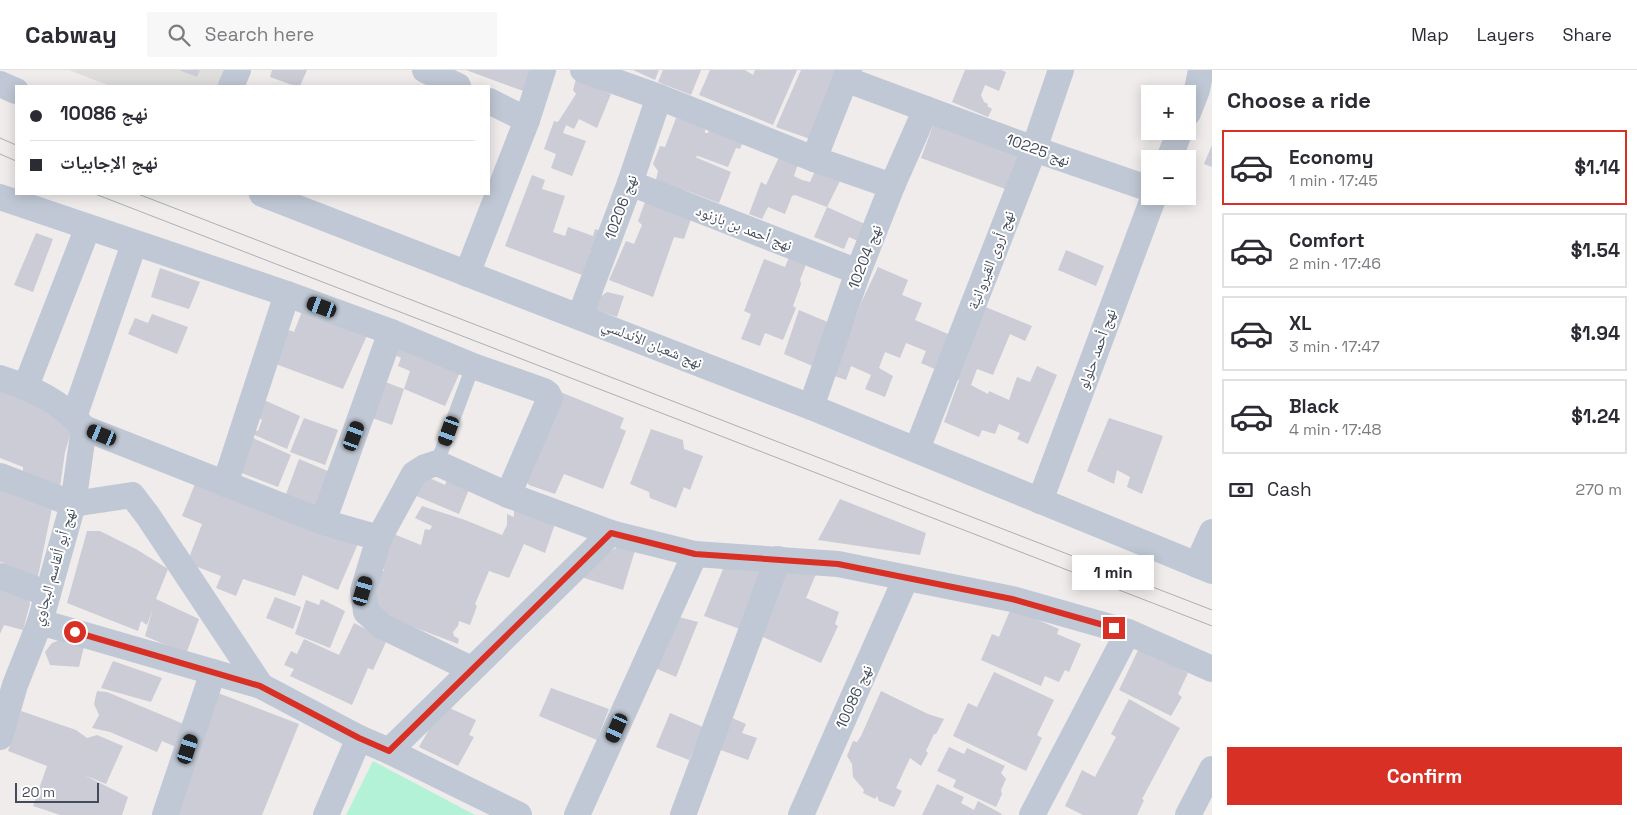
<!DOCTYPE html>
<meta charset="utf-8">
<style>
:root{--surface:#fff;--page:#f7f7f7;--text:#2b2b33;--muted:#7c7c81;--line:#e1e1e2;--accent:#d93025}
body{margin:0;font-family:"Space Grotesk","Noto Naskh Arabic",sans-serif;background:var(--page);color:var(--text);height:100vh;display:flex;flex-direction:column;font-size:19px;white-space:nowrap}
*{box-sizing:border-box;margin:0}
p{font-size:16px;color:var(--muted)}
.icon{flex:none;width:28px;height:28px;fill:none;stroke:currentColor;stroke-width:2;stroke-linecap:round;stroke-linejoin:round}
.map{position:relative;flex:1;overflow:hidden}
.drawer{display:flex;flex-direction:column;background:var(--surface);width:425px}
.drawer>*{flex:none}
.banner{position:absolute;left:15px;top:15px;width:475px;height:110px;border-radius:0px;box-shadow:0 2px 12px #0003;display:grid;align-content:center;height:110px;padding:0 15px;background:var(--surface)}
.controls{position:absolute;left:1141px;top:15px;display:grid;gap:10px}
.controls a{display:grid;place-items:center;width:55px;height:55px;border-radius:0px;background:var(--surface);box-shadow:0 2px 12px #0003;font-size:25px}
.scale{position:absolute;left:15px;bottom:12px;width:84px;box-sizing:border-box;padding-left:5px;border:2px solid #434b5b;border-top:0;font-size:14px;line-height:18px;white-space:nowrap;color:#434b5b;-webkit-text-stroke:4px #fff;paint-order:stroke}
.end{position:absolute;width:22px;height:22px;margin:-11px;border:6px solid #d93025;background:#fff;box-shadow:0 0 0 2px #fff}
.from{border-radius:50%}
.bubble{position:absolute;height:35px;border-radius:0px;background:var(--surface);box-shadow:0 2px 12px #0003;font-size:16px;font-weight:700;line-height:35px;text-align:center}
.car{position:absolute;width:15px;height:30px;margin:-15px -8px;border-radius:6px;box-shadow:0 0 4px 1px #0007;background:linear-gradient(#222 24%,#8ab4d8 0 40%,#222 0 76%,#8ab4d8 0 86%,#222 0)}
.banner b{display:flex;align-items:center;gap:18px;height:48px;font-size:19px}
.banner b+b{border-top:1px solid var(--line)}
.banner i{width:12px;height:12px;background:var(--text)}
ul{padding:0;list-style:none}
li{display:flex;align-items:center;gap:15px;height:75px;margin:0 10px 8px;padding:0 5px;border:2px solid var(--line);border-radius:0px}
li div{flex:1}
li b{display:block;font-size:19px}
li em{font-style:normal;font-weight:700}
li.active{border-color:var(--accent)}
li>.icon{width:45px;height:45px;stroke-width:1.5}
h2{padding:0 15px;font-size:22px;line-height:60px}
.pay{display:flex;align-items:center;gap:12px;height:55px;padding:0 15px;font-size:19px}
.pay p{margin-inline-start:auto}
.cta{display:flex;gap:10px;margin-top:auto;padding:10px 15px}
.cta a{flex:1;height:58px;border-radius:0px;background:var(--accent);color:#fff;font-size:20px;font-weight:700;line-height:58px;text-align:center}
header{display:flex;align-items:center;gap:30px;box-sizing:border-box;height:70px;padding:0 25px;background:var(--surface);border-bottom:1px solid var(--line)}
header strong{font-size:24px}
nav{display:flex;gap:28px;margin-inline-start:auto;font-size:18px}
.search{width:350px;height:45px;background:var(--page);display:flex;align-items:center;gap:12px;box-sizing:border-box;padding:0 18px;border-radius:0px;color:var(--muted);font-size:19px}
main{display:flex;flex:1;min-height:0}
.map>svg:first-child{display:block}
.education{fill:#e0dddd}
.green{fill:#b4f2d7}
.building{fill:#cbccd5}
.lines{fill:none;stroke-linecap:round;stroke-linejoin:round}
.lane{stroke:#c0c8d5;stroke-width:14}
.street{stroke:#c0c8d5;stroke-width:26}
.tram{stroke:#adafb7;stroke-width:1}
.route{stroke:#d93025;stroke-width:6}
.labels{text-anchor:middle;stroke-width:4;stroke-linejoin:round;paint-order:stroke}
.street-label{font-size:15px;fill:#434b5b;stroke:#fff}
</style>
<header>
<strong>Cabway</strong>
<div class="search"><svg class="icon" aria-label="search" viewBox="0 0 24 24"><circle cx="10" cy="10" r="6"/><path d="M15 15l6 6"/></svg>Search here</div>
<nav><a>Map</a><a>Layers</a><a>Share</a></nav>
</header>
<main>
<div class="map">
<svg width="1212" height="745" viewBox="0 0 1212 745">
<rect width="100%" height="100%" fill="#efeceb"/>
<polygon class="education" points="69,0 231,0 224,16 110,16"/>
<polygon class="green" points="373,691 475,745 346,745"/>
<g class="building">
<polygon points="179,0 200,0 197,7"/>
<polygon points="272,0 307,0 300,16 295,16 270,7"/>
<polygon points="466,0 534,0 526,22"/>
<polygon points="633,0 659,0 655,10"/>
<polygon points="663,0 701,0 691,25 658,12"/>
<polygon points="710,0 745,0 753,5 755,0 797,0 773,55 699,25"/>
<polygon points="801,0 843,0 813,70 776,57"/>
<polygon points="965,0 1001,0 1006,2 999,21 985,15 981,25 984,32 988,34 987,36 992,39 988,47 952,32"/>
<polygon points="576,9 611,24 597,58 579,49 574,59 566,55 563,63 586,71 572,106 551,98 556,84 544,79 554,51 558,52 576,24 573,20"/>
<polygon points="676,48 705,57 705,63 708,63 712,52 745,67 740,79 736,78 728,97 698,86 695,87 731,102 719,133 687,121 655,114 658,101 653,94 660,76 665,77"/>
<polygon points="934,53 1022,87 1008,120 921,88"/>
<polygon points="1212,75 1212,97 1204,94"/>
<polygon points="780,85 799,91 794,106 802,110 810,112 816,99 842,107 827,137 795,125 792,126 785,144 768,137 762,149 749,144 761,112 766,115"/>
<polygon points="532,105 545,110 542,119 565,126 553,162 565,166 568,157 593,166 595,159 608,164 600,184 590,181 588,196 590,208 505,176"/>
<polygon points="645,132 691,149 684,169 674,167 653,227 609,210 626,171 634,174 642,155 638,151"/>
<polygon points="827,137 867,155 860,172 849,167 844,179 814,167"/>
<polygon points="36,163 53,169 33,222 14,215"/>
<polygon points="1066,180 1104,196 1096,216 1058,200"/>
<polygon points="790,185 807,192 800,210 801,214 793,236 796,238 783,270 765,263 760,276 741,269 751,244 744,241 764,189 785,197"/>
<polygon points="878,197 908,210 902,225 922,233 915,250 953,266 939,301 921,293 926,281 906,273 900,288 885,282 879,298 893,306 885,327 865,319 871,305 851,296 846,310 834,306 862,231"/>
<polygon points="160,198 200,212 189,239 151,227"/>
<polygon points="607,222 624,226 617,247 586,237"/>
<polygon points="305,234 369,261 343,319 273,293 289,260 294,262"/>
<polygon points="983,236 1032,256 1025,271 1010,264 993,305 977,299 971,315 988,324 989,321 1009,330 1017,307 1030,312 1037,296 1057,305 1028,374 1017,369 1020,363 999,354 995,364 982,360 979,367 944,352 959,310 956,309"/>
<polygon points="799,240 837,256 822,300 784,284"/>
<polygon points="152,244 188,257 177,284 128,264 135,248 148,253"/>
<polygon points="396,274 461,300 445,336 404,319 410,301 398,296 401,288 391,283"/>
<polygon points="377,309 404,319 392,355 364,345"/>
<polygon points="0,313 74,352 65,382 60,417 23,405 23,397 0,388"/>
<polygon points="558,321 624,348 620,358 626,361 603,419 564,404 555,424 529,415 523,406"/>
<polygon points="264,330 300,346 287,379 250,363 251,360 258,361 262,350 258,347"/>
<polygon points="304,348 338,360 325,395 290,382"/>
<polygon points="1109,348 1163,366 1142,424 1127,417 1130,407 1117,400 1114,414 1087,401"/>
<polygon points="651,359 683,370 684,379 703,386 690,420 684,417 676,438 650,428 649,422 630,414"/>
<polygon points="253,368 291,385 278,417 239,402"/>
<polygon points="299,389 335,404 322,440 286,424"/>
<polygon points="450,402 472,412 459,444 407,422 421,404 445,415"/>
<polygon points="0,412 52,438 37,511 3,498 4,493 0,492"/>
<polygon points="195,414 360,469 338,520 303,505 295,526 243,509 236,526 216,518 221,506 187,493 202,454 182,446"/>
<polygon points="840,429 926,463 920,485 818,470"/>
<polygon points="422,436 465,450 502,465 507,455 507,444 514,447 514,437 557,448 545,483 524,474 509,508 489,501 475,534 477,536 470,555 459,551 458,556 453,562 454,566 459,569 458,574 411,556 380,541 373,536 374,497 384,501 381,488 391,463 421,475 425,459 430,460 432,456 415,448"/>
<polygon points="87,461 100,461 136,479 168,499 156,529 199,549 186,584 145,566 153,538 147,555 141,551 138,561 67,533"/>
<polygon points="620,476 636,477 623,520 584,508 589,492"/>
<polygon points="727,489 762,502 740,559 704,546"/>
<polygon points="780,495 818,499 806,528 839,542 835,554 838,556 821,593 754,563"/>
<polygon points="0,518 28,525 30,534 23,560 4,555 0,564"/>
<polygon points="275,527 301,537 293,559 266,548"/>
<polygon points="321,529 345,541 330,578 295,564 306,530 319,535"/>
<polygon points="1011,538 1059,559 1057,564 1081,574 1069,602 1065,600 1059,612 1045,606 1041,616 981,590 992,564 999,567"/>
<polygon points="671,545 698,552 676,607 648,595"/>
<polygon points="354,553 387,570 373,600 368,598 352,635 290,606 294,599 284,595 291,581 297,584 304,569 339,585"/>
<polygon points="60,570 84,577 79,597 50,595 45,582 52,573"/>
<polygon points="1139,578 1188,603 1178,624 1182,627 1171,646 1119,620"/>
<polygon points="113,591 162,608 151,632 101,618"/>
<polygon points="994,602 1054,630 1037,665 1042,668 1026,701 953,666 968,633 977,637"/>
<polygon points="551,618 609,639 597,670 539,646"/>
<polygon points="97,621 107,622 186,655 178,678 162,671 157,682 110,662 92,658 99,645 94,634"/>
<polygon points="881,621 928,644 944,649 936,664 934,664 926,681 928,683 921,696 910,688 896,718 902,721 894,737 879,731 877,726 875,729 863,723 864,720 853,707 852,694 847,686 853,671 857,672 861,666"/>
<polygon points="218,623 299,654 262,745 173,745"/>
<polygon points="1129,629 1180,658 1142,729 1144,730 1137,745 1083,745 1065,736 1082,700 1095,707 1116,667 1111,664"/>
<polygon points="443,635 476,650 469,665 474,667 458,696 419,677"/>
<polygon points="21,641 76,660 87,668 97,665 123,676 106,714 84,705 128,727 122,745 60,745 33,736 47,696 8,681"/>
<polygon points="670,643 703,657 689,690 656,677"/>
<polygon points="730,647 746,654 742,663 757,668 748,690 718,679"/>
<polygon points="949,677 964,684 967,678 1005,696 1001,703 1006,709 1001,720 1002,724 996,737 953,717 956,710 937,701"/>
<polygon points="937,714 964,727 961,733 974,740 978,731 1002,744 1001,745 922,745"/>
</g>
<g class="lines">
<polyline class="lane" points="437,393 473,296"/>
<g class="street">
<polyline points="425,0 458,16"/>
<polyline points="583,0 659,27 814,89 892,116"/>
<polyline points="845,9 1034,79 1150,119"/>
<polyline points="0,14 16,21"/>
<polyline points="231,16 238,0"/>
<polyline points="489,31 527,50"/>
<polyline points="1188,43 1197,20 1201,0"/>
<polyline points="814,89 849,0"/>
<polyline points="1169,89 1180,61"/>
<polyline points="630,113 858,202"/>
<polyline points="262,124 811,337 1212,501"/>
<polyline points="0,127 287,224 391,262 473,296 544,321 548,324 550,328 508,425"/>
<polyline points="467,204 527,50 543,0"/>
<polyline points="580,246 630,113 659,27"/>
<path d="M0,308C34,319 60,331 84,358L73,434L40,552L15,615L0,667"/>
<polyline points="26,316 88,157"/>
<polyline points="811,337 858,202 892,116 926,39"/>
<polyline points="74,347 134,174"/>
<polyline points="84,358 323,452 379,468 414,404 425,397 437,393 508,425 611,463"/>
<polyline points="917,379 1034,79 1061,0"/>
<polyline points="0,406 73,434 132,425 148,446 261,616"/>
<polyline points="225,414 287,224"/>
<polyline points="1040,431 1154,126"/>
<polyline points="323,452 391,262"/>
<polyline points="379,468 363,521 366,542 382,556 471,599"/>
<polyline points="1197,495 1212,462"/>
<polyline points="0,506 48,524"/>
<polyline points="40,552 261,616 359,668"/>
<polyline points="389,681 519,745"/>
<polyline points="165,745 213,602"/>
<polyline points="326,745 359,668 389,681 611,463 695,484 838,494 1012,529 1128,562 1212,599"/>
<polyline points="577,745 695,484"/>
<polyline points="683,745 778,489"/>
<polyline points="801,745 906,508"/>
<polyline points="1032,745 1128,562"/>
<polyline points="1188,745 1212,699"/>
</g>
<g class="tram">
<polyline points="0,68 16,75"/>
<polyline points="0,84 16,91"/>
<polyline points="95,124 1212,556"/>
<polyline points="138,124 1212,540"/>
</g>
</g>
<g class="lines">
<polyline class="route" points="75,562 260,616 359,668 389,681 611,463 695,484 838,494 1012,529 1114,558"/>
</g>
<g class="labels">
<g class="street-label">
<text transform="translate(1038 80) rotate(20)" y="5">نهج 10225</text>
<text transform="translate(621 137) rotate(-70)" y="5">نهج 10206</text>
<text transform="translate(744 158) rotate(21)" y="5">نهج أحمد بن بازنود</text>
<text transform="translate(865 187) rotate(-69)" y="5">نهج 10204</text>
<text transform="translate(991 190) rotate(-69)" y="5">نهج أروى القيروانية</text>
<text transform="translate(652 274) rotate(22)" y="5">نهج شعبان الأندلسي</text>
<text transform="translate(1097 279) rotate(-70)" y="5">نهج أحمد حلولو</text>
<text transform="translate(54 497) rotate(-74)" y="5">نهج أبو ألقاسم البجاوي</text>
<text transform="translate(854 627) rotate(-66)" y="5">نهج 10086</text>
</g>
</g>
</svg>
<div class="controls">
<a>+</a>
<a>−</a>
</div>
<div class="scale">20 m</div>
<i class="end from" style="left:75px;top:562px"></i>
<i class="end" style="left:1114px;top:558px"></i>
<div class="bubble" style="left:1072px;top:485px;width:82px">1 min</div>
<i class="car" style="left:322px;top:237px;rotate:290deg"></i>
<i class="car" style="left:449px;top:361px;rotate:200deg"></i>
<i class="car" style="left:102px;top:365px;rotate:292deg"></i>
<i class="car" style="left:354px;top:366px;rotate:20deg"></i>
<i class="car" style="left:363px;top:521px;rotate:16deg"></i>
<i class="car" style="left:617px;top:658px;rotate:204deg"></i>
<i class="car" style="left:188px;top:679px;rotate:18deg"></i>
<div class="banner">
<b><i class="from"></i>نهج 10086</b>
<b><i></i>نهج الإجابيات</b>
</div>
</div>
<section class="drawer">
<h2>Choose a ride</h2>
<ul>
<li class="active"><svg class="icon" aria-label="car" viewBox="0 0 24 24"><path d="M5 17H2v-5l4-1 3-4h7l3 4 3 1v5h-3M9 17h6M6 11h13"/><circle cx="7" cy="17" r="2"/><circle cx="17" cy="17" r="2"/></svg><div><b>Economy</b><p>1 min · 17:45</p></div><em>$1.14</em></li>
<li><svg class="icon" aria-label="car" viewBox="0 0 24 24"><path d="M5 17H2v-5l4-1 3-4h7l3 4 3 1v5h-3M9 17h6M6 11h13"/><circle cx="7" cy="17" r="2"/><circle cx="17" cy="17" r="2"/></svg><div><b>Comfort</b><p>2 min · 17:46</p></div><em>$1.54</em></li>
<li><svg class="icon" aria-label="car" viewBox="0 0 24 24"><path d="M5 17H2v-5l4-1 3-4h7l3 4 3 1v5h-3M9 17h6M6 11h13"/><circle cx="7" cy="17" r="2"/><circle cx="17" cy="17" r="2"/></svg><div><b>XL</b><p>3 min · 17:47</p></div><em>$1.94</em></li>
<li><svg class="icon" aria-label="car" viewBox="0 0 24 24"><path d="M5 17H2v-5l4-1 3-4h7l3 4 3 1v5h-3M9 17h6M6 11h13"/><circle cx="7" cy="17" r="2"/><circle cx="17" cy="17" r="2"/></svg><div><b>Black</b><p>4 min · 17:48</p></div><em>$1.24</em></li>
</ul>
<div class="pay"><svg class="icon" aria-label="cash" viewBox="0 0 24 24"><path d="M3 7h18v10H3z"/><circle cx="12" cy="12" r="2"/></svg>Cash<p>270 m</p></div>
<div class="cta"><a>Confirm</a></div>
</section>
</main>
